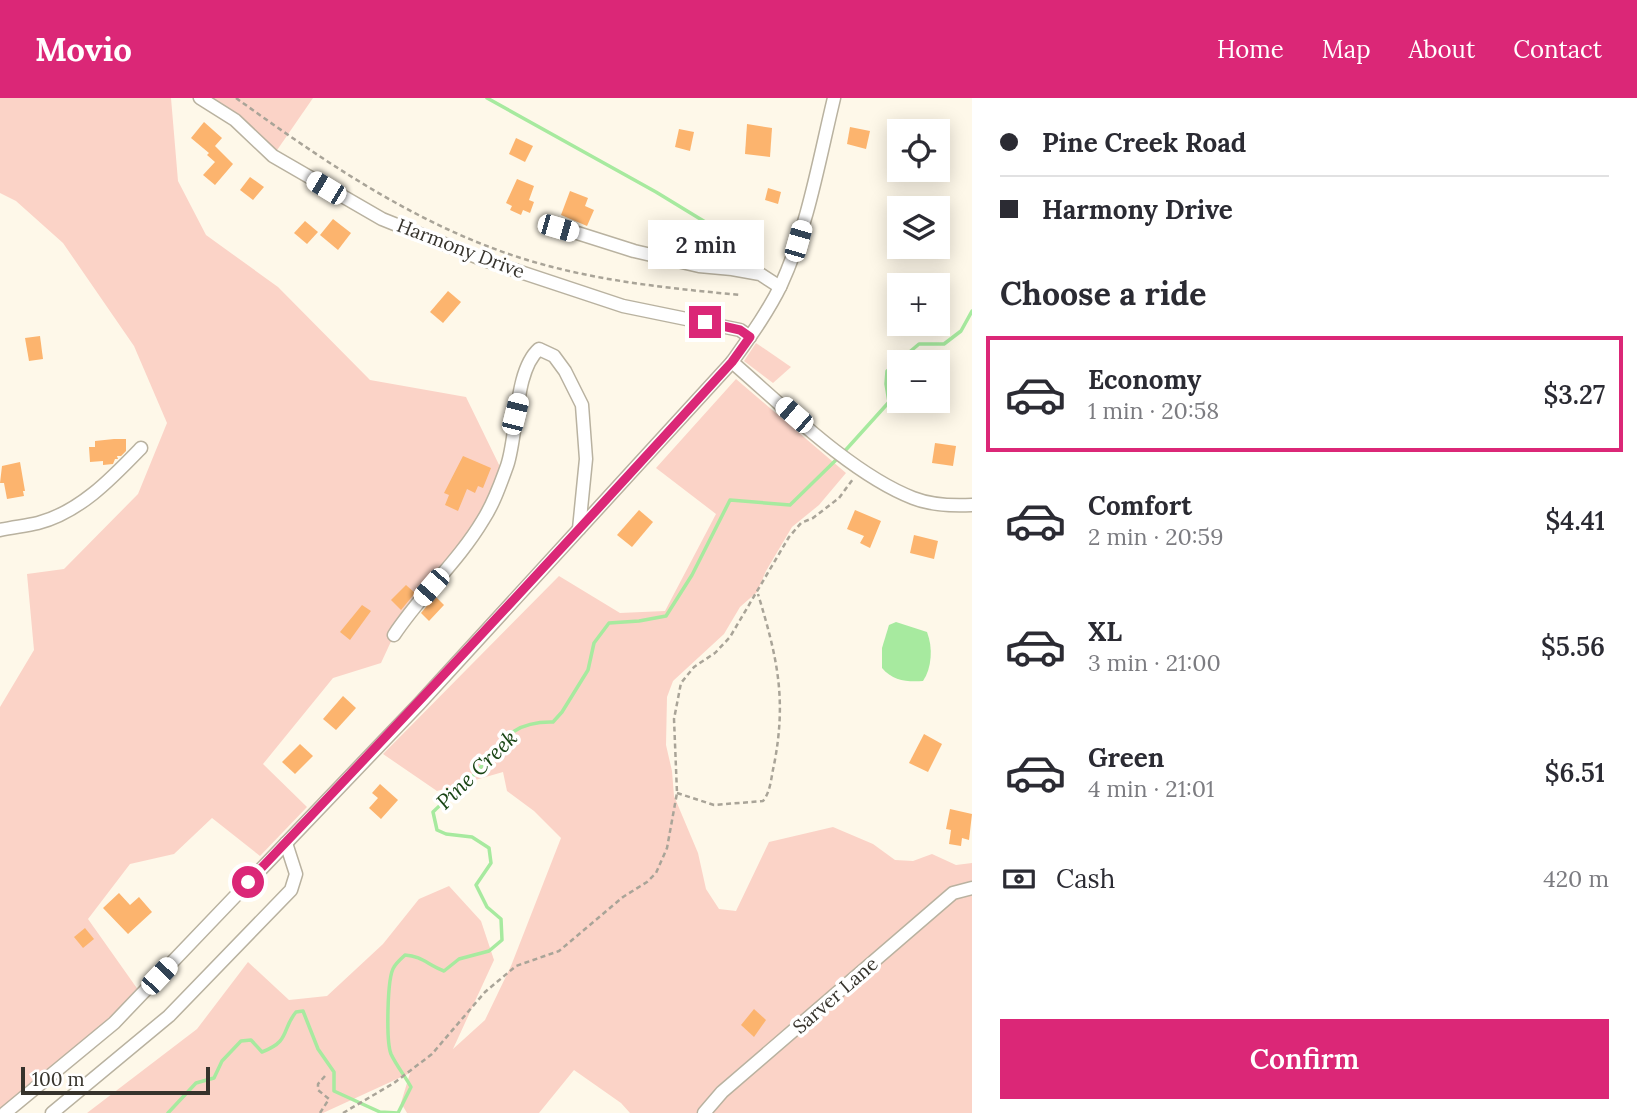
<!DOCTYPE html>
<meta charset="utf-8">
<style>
:root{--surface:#fff;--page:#f2f2f3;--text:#2b2b33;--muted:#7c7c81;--line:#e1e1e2;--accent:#db2777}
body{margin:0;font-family:Lora,serif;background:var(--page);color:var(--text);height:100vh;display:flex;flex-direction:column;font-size:26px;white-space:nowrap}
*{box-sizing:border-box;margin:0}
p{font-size:23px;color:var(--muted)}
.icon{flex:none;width:38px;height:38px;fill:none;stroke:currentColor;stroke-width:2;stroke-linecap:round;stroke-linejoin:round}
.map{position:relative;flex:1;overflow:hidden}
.drawer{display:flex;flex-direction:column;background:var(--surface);width:665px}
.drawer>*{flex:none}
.top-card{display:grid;align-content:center;height:154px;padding:0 28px;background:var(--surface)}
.fabs{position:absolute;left:887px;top:21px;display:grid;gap:14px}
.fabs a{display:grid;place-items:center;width:63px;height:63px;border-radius:0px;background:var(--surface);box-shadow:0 4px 18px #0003;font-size:35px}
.scale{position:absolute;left:21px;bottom:18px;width:189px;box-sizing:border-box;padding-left:7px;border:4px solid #36332c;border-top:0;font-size:19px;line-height:24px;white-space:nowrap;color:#36332c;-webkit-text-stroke:5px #fff;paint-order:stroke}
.end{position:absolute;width:32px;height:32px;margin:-16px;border:9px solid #db2777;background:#fff;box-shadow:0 0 0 4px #fff}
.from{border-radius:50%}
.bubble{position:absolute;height:49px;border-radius:0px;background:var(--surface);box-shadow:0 4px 18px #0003;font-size:23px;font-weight:600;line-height:49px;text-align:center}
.car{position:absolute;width:21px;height:42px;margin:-21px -10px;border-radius:9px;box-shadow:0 0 5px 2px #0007;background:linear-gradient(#fff 24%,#345 0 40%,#fff 0 76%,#345 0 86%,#fff 0)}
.top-card b{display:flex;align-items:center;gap:24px;height:66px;font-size:26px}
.top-card b+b{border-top:2px solid var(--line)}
.top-card i{width:18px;height:18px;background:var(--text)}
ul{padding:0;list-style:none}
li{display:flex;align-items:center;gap:21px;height:116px;margin:0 14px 10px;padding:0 14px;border:4px solid transparent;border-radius:0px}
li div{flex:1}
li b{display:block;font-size:26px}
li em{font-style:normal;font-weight:600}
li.on{border-color:var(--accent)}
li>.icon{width:63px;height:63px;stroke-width:1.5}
h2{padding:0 28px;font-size:32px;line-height:84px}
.pay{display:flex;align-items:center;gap:18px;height:77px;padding:0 28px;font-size:26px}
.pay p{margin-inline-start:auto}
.cta{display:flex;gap:14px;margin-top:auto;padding:14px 28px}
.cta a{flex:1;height:80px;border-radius:0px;background:var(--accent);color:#fff;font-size:28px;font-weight:600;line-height:80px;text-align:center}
header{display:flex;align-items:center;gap:42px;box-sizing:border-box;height:98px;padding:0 35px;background:var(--accent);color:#fff}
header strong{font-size:33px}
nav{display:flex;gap:38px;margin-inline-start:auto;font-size:24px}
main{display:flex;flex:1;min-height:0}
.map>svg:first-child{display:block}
.green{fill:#fbd3c7}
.water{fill:#a7ea9f}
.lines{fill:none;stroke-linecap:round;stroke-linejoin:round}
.stream{stroke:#a7ea9f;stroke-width:3.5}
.building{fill:#fcb46e}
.minor-casing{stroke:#b9b2a0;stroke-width:15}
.path{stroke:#a9a498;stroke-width:2.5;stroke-dasharray:5 3.5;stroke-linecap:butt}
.minor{stroke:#fff;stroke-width:12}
.route{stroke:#db2777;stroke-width:9}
.labels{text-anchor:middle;stroke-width:7;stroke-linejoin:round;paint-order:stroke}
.street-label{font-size:19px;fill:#36332c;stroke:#fff}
.water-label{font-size:21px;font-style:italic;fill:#194515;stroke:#fff}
</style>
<header>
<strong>Movio</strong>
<nav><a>Home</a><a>Map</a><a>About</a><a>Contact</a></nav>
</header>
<main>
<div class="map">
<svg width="972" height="1015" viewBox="0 0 972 1015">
<rect width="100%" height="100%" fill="#fef8e9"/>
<g class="green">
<polygon points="0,0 171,0 178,83 206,137 278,189 370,282 466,299 504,377 498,394 394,537 381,565 333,580 263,666 307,709 260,758 212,720 174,756 130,766 88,821 141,896 0,1015 0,609 34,552 27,476 64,471 138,396 167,325 134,248 63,145 16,103 0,95"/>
<polygon points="200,0 313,0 273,58"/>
<polygon points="756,245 791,269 773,285 744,263"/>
<polygon points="736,281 846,375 819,407 792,429 766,473 757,494 740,509 724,536 673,583 667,599 666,647 672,673 674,698 698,755 706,791 719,811 736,813 769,744 833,729 873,746 895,762 913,763 932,756 956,767 972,765 972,1015 630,1015 621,1005 574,972 539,1015 407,1015 401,1005 410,975 323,1015 87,1015 197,931 248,864 289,902 327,898 383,846 419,801 449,788 481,823 494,862 453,951 485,922 511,868 561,740 534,713 507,693 503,674 437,693 383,656 559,478 620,515 665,513 716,416 656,370"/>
</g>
<path class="water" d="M896,524L927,534C933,549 932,570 923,583C907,584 893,583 882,570V550L889,527Z"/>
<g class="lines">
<g class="stream">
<polyline points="487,0 656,94 720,133"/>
<polyline points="843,355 889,304 886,286 887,273 919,246 944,246 961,233 972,213"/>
<path d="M168,1015L196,985L214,980L222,963L241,943L251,942L262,954C291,943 281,932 296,914L303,913L318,951L334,974V993L380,1014L398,1015L411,989C405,978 396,967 391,956C386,943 387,879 394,869C397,864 402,860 405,857C422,858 428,867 444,873L459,861L489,853L502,842L501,821L487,809L476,787L491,765L489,750L472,739L446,736L437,732L433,714C446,701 461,690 474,677C501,648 507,623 553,624L562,614L588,572L594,545L609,525L639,523L666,518L692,477L730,402L790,407L838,360"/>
</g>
</g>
<g class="building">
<polygon points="204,24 222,40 215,48 233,66 215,87 203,77 215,64 207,57 209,55 191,40"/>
<polygon points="747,26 772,30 770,59 745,56"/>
<polygon points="850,29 870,33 866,51 847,46"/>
<polygon points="679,31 694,34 690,53 675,49"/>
<polygon points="516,40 533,48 525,64 509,56"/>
<polygon points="250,79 264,89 253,102 240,92"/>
<polygon points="517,81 534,88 529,102 534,104 530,115 523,112 521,117 510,112 512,108 506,105"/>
<polygon points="768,90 781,94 778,106 765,102"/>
<polygon points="570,93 588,100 585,108 594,112 587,128 561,117"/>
<polygon points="333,121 351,135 338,152 320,137"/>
<polygon points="305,123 318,134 307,146 294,135"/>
<polygon points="448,193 461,204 443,225 430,214"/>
<polygon points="40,238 43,261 29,263 25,240"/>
<polygon points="114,341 126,341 126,353 121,358 117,358 118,361 115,361 113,366 103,367 103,363 90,364 89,349 95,349 95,343"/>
<polygon points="935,345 956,348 953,368 932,365"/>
<polygon points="463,358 491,370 483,390 478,388 475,395 467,391 458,413 445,407 449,397 444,395"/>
<polygon points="20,364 25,393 23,393 24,398 7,401 4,385 0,385 2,368"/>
<polygon points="639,412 653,424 632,449 617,437"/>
<polygon points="855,412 881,423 870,450 860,445 864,438 847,431"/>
<polygon points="914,437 938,443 934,461 910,455"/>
<polygon points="406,487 415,495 401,512 391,502"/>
<polygon points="435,498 444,507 429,523 421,515"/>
<polygon points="362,507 371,513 350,542 340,534"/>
<polygon points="343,598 356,610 336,632 323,621"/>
<polygon points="924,636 942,646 928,674 909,665"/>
<polygon points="300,646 313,658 295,676 282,664"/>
<polygon points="380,686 398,702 381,721 369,710 378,700 372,695"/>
<polygon points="950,711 972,716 969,742 962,740 961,748 949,746 951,732 946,731"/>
<polygon points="119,795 130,807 139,799 152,814 128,836 103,810"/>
<polygon points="85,830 94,841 83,850 74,839"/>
<polygon points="754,911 766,922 754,939 741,927"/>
</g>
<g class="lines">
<defs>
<g id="minor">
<polyline points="200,0 235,22 273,58 382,121 484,162 623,208 740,232 750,239"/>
<polyline points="552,127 634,153 699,168 732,171 760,176 780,189"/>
<path d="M732,264C783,308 851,376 913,400C931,407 953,408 972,407"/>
<path d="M0,432C13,429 26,428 38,425C80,414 112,380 141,350"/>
<path d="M394,537C421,496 458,464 483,422C494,405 500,387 507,368C518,336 514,273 539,251L554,258L565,273L582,307L586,361L579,431"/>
<path d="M5,1015L114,925L419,606L732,264C749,240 768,214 781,187C808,128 819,62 834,0"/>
<polyline points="52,1015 169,918 291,792 296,776 286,745"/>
<polyline points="704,1015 722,994 953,795 972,790"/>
</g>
</defs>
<use href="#minor" class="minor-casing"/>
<g class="path">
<path d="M236,0C325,64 418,128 524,161C595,183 667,190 740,197"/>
<path d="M677,695L714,707L763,703C771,693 771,679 774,667C787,600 777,559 758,496"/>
<polyline points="320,1015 329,1001 318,992 318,986 325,978"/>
<polyline points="343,1015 394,985 432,956 485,894 516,868 559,853 623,799 647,784 656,775 667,750 677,695 674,621 681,585 694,569 715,555 730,539 789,439 801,425 813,420 839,400 853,381"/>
</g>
<use href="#minor" class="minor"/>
</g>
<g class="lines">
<path class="route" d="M248,784C412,612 573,439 732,264L750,239L740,232L705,224"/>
</g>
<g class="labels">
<g class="street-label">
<text transform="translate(461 150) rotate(21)" y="7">Harmony Drive</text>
<text transform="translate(835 897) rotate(-41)" y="7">Sarver Lane</text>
</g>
<g class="water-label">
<text transform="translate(477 672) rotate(-44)" y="7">Pine Creek</text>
</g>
</g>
</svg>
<div class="fabs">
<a><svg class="icon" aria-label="locate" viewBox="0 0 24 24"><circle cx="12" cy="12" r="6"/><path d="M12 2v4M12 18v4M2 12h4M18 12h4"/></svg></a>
<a><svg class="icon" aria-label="layers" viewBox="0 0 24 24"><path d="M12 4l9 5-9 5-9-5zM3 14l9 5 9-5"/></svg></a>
<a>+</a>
<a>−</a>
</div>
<div class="scale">100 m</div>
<i class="end from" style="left:248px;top:784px"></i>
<i class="end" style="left:705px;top:224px"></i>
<div class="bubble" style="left:648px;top:122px;width:116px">2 min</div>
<i class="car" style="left:326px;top:90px;rotate:301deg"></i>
<i class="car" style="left:558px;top:130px;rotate:106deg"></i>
<i class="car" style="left:798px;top:143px;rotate:16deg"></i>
<i class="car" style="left:515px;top:316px;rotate:14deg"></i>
<i class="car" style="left:794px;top:317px;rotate:311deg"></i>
<i class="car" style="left:431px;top:489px;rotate:221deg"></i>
<i class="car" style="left:159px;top:878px;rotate:43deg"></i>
</div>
<section class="drawer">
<div class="top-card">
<b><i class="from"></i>Pine Creek Road</b>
<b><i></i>Harmony Drive</b>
</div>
<h2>Choose a ride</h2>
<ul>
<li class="on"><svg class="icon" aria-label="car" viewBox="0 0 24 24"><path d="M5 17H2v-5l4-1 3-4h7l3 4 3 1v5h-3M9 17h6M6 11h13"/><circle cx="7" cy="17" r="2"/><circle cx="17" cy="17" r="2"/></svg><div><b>Economy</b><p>1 min · 20:58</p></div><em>$3.27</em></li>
<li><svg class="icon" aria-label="car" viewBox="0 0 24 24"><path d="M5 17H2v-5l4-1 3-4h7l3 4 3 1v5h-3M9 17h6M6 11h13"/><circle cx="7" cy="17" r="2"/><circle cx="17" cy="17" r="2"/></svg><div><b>Comfort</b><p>2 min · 20:59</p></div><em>$4.41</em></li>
<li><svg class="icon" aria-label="car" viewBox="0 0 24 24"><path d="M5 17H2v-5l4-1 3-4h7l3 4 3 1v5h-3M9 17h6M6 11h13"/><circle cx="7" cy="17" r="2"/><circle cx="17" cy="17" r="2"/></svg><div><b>XL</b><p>3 min · 21:00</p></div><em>$5.56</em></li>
<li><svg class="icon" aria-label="car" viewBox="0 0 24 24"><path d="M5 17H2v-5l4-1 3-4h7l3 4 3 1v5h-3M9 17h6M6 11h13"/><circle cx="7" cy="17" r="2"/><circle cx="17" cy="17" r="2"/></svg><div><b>Green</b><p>4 min · 21:01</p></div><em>$6.51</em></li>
</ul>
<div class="pay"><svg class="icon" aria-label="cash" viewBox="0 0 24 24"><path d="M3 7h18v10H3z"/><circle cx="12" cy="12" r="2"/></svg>Cash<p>420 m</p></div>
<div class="cta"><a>Confirm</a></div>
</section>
</main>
